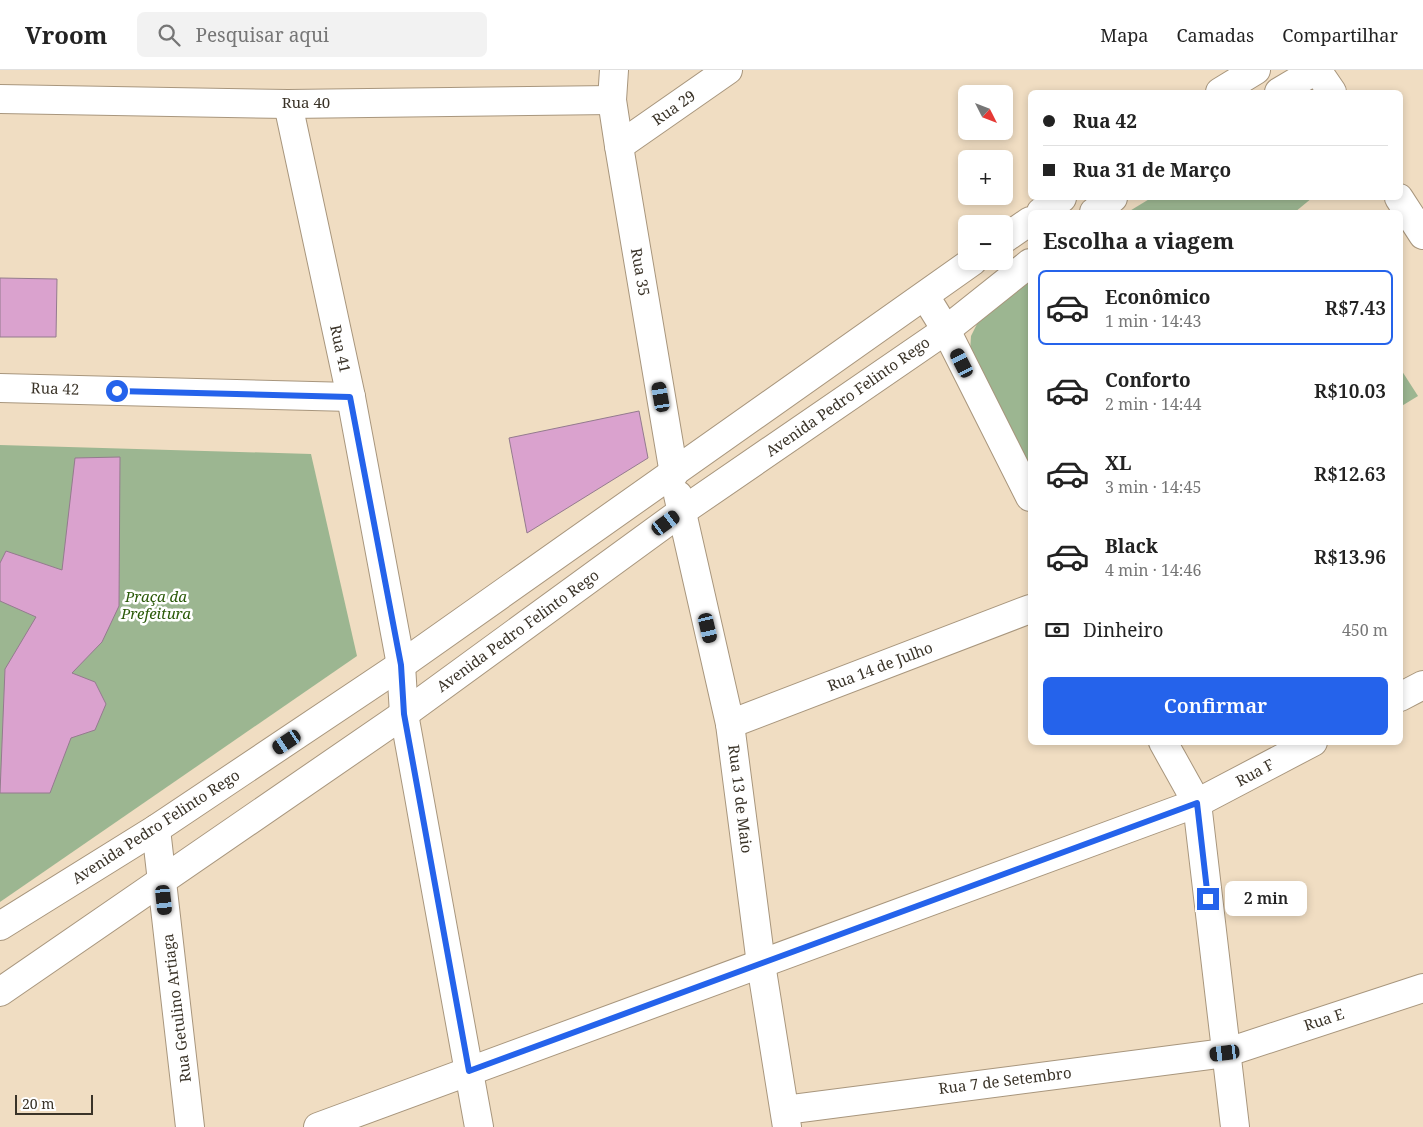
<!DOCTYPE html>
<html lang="pt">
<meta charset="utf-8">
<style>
:root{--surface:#fff;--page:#f2f2f2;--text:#222;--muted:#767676;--line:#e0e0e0;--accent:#2563eb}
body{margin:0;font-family:"Noto Serif",serif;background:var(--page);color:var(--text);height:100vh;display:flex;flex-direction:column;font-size:19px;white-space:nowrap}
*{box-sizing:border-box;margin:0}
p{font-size:16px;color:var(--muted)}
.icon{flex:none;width:28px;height:28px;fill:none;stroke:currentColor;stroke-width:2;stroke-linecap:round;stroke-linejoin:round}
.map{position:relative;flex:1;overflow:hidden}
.side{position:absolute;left:1028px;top:140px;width:375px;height:535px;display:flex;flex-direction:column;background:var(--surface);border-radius:8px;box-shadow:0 2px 8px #0003}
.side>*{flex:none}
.hud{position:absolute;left:1028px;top:20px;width:375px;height:110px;border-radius:8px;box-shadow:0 2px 8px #0003;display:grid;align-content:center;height:110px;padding:0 15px;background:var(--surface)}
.needle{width:32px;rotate:132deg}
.tools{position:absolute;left:958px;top:15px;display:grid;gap:10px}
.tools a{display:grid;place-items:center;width:55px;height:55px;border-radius:8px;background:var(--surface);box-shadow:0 2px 8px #0003;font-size:25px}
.scale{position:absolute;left:15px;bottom:12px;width:78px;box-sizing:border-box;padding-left:5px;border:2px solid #3a3328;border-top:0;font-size:14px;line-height:18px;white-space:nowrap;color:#3a3328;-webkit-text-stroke:4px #fff;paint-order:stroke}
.end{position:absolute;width:22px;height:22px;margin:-11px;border:6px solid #2563eb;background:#fff;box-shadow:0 0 0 2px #fff}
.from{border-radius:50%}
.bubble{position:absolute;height:35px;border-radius:8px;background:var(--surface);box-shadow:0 2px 8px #0003;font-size:16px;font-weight:600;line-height:35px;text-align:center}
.car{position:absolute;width:15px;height:30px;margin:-15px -8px;border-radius:6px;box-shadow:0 0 4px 1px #0007;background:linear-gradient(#222 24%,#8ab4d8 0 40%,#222 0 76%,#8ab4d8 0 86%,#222 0)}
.hud b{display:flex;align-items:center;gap:18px;height:48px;font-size:19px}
.hud b+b{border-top:1px solid var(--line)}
.hud i{width:12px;height:12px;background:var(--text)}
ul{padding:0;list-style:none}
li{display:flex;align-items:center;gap:15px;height:75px;margin:0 10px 8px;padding:0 5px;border:2px solid transparent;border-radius:8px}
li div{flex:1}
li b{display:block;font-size:19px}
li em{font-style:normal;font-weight:600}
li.selected{border-color:var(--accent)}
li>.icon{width:45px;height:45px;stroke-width:1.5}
h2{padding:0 15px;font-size:22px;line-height:60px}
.pay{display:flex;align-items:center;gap:12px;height:55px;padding:0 15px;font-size:19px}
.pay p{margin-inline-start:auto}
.button{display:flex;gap:10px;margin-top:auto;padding:10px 15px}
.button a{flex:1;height:58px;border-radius:8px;background:var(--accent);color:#fff;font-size:20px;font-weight:600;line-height:58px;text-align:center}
header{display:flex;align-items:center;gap:30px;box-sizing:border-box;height:70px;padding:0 25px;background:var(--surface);border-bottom:1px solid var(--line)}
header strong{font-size:24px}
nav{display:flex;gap:28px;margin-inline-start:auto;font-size:18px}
.search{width:350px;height:45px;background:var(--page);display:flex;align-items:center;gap:12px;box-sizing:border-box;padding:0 18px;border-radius:8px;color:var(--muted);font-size:19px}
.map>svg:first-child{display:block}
.green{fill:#9cb691}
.building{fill:#daa2ce;stroke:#947b8e}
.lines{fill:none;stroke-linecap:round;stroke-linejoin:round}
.minor-casing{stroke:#a8967d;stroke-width:30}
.major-casing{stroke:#a8967d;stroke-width:30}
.minor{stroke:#fff;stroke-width:28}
.major{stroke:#fff;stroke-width:28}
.route{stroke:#2563eb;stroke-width:6}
.labels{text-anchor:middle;stroke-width:5;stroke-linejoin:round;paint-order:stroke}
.street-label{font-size:15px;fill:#3a3328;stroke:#fff}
.park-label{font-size:15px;font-style:italic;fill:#2b5a09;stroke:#fff}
</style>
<header>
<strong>Vroom</strong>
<div class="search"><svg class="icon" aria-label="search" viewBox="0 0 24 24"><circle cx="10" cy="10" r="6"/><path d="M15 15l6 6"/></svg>Pesquisar aqui</div>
<nav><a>Mapa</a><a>Camadas</a><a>Compartilhar</a></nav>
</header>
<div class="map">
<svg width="1423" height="1057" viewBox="0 0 1423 1057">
<rect width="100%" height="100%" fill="#f0ddc2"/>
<g class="green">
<polygon points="1151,128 1312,128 1295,142 1128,142"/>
<polygon points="1030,212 1030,407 969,300 971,266 980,248"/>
<polygon points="1400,298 1418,326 1400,337"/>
<polygon points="0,375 311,384 357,586 0,832"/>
</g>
<g class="building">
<polygon points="0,208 57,209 56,267 0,267"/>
<polygon points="639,341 648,388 527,463 509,368"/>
<polygon points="120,387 119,536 102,572 72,603 95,612 106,634 95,660 71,668 50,723 0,723 5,599 36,547 0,531 0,493 6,481 62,500 75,388"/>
</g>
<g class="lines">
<defs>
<g id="minor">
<polyline points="614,0 612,30 619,76 674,404"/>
<polyline points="1317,0 1332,22"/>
<polyline points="0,29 288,34 612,30"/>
<polyline points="288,34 351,327 401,595 404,644 479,1057"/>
<polyline points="619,76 728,0"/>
<polyline points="1399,128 1423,165"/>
<polyline points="925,226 946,260 1030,427"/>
<polyline points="0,318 351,327"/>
<polyline points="1400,627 1423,615"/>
<polyline points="730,654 1030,539"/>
<polyline points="1163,672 1197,733 1235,1057"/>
<polyline points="156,759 190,1057"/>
<polyline points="785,1040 1225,983 1423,918"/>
<polyline points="318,1057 1197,733 1313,672"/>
</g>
<g id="major">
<polyline points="1220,22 1256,0"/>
<polyline points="1279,22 1316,0"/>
<polyline points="1041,142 1062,128"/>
<polyline points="1094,142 1113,128"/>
<polyline points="1004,169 1030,151"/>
<polyline points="678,425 730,654 761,894 787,1057"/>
<polyline points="0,856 156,759 401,595 973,191"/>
<polyline points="0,922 404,644 681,442 946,260 1030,193"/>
</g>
</defs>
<use href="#minor" class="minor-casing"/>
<use href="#major" class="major-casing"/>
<use href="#minor" class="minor"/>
<use href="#major" class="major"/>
</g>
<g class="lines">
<polyline class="route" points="117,321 350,327 401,595 404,644 469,1001 1197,733 1208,829"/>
</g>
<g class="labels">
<g class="street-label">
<text x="306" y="38">Rua 40</text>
<text transform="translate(674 38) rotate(-35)" y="5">Rua 29</text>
<text transform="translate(640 202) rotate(80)" y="5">Rua 35</text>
<text transform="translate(340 279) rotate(78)" y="5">Rua 41</text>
<text transform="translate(55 319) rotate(2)" y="5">Rua 42</text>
<text transform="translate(848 327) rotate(-35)" y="5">Avenida Pedro Felinto Rego</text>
<text transform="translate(518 561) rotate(-36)" y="5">Avenida Pedro Felinto Rego</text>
<text transform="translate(880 597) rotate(-21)" y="5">Rua 14 de Julho</text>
<text transform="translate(1255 703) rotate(-28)" y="5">Rua F</text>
<text transform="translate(740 729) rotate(83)" y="5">Rua 13 de Maio</text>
<text transform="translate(156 757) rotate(-33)" y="5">Avenida Pedro Felinto Rego</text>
<text transform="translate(177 938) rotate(-97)" y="5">Rua Getulino Artiaga</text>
<text transform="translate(1324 950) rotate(-18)" y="5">Rua E</text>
<text transform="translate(1005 1011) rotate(-7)" y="5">Rua 7 de Setembro</text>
</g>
<g class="park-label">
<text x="156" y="532">Praça da<tspan x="156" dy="17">Prefeitura</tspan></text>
</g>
</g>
</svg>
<div class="tools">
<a><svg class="needle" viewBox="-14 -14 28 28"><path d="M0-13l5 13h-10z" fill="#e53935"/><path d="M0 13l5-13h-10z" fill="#767676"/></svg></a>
<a>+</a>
<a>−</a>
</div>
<div class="scale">20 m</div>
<i class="end from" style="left:117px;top:321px"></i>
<i class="end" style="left:1208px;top:829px"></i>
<div class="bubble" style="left:1225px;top:811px;width:82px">2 min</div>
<i class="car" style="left:962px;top:293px;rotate:333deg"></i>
<i class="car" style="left:661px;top:327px;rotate:350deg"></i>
<i class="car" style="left:666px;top:453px;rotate:54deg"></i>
<i class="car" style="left:708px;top:558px;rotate:167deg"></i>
<i class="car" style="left:287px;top:672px;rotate:236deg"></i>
<i class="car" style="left:164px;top:830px;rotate:174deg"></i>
<i class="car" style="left:1225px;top:983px;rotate:263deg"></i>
<div class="hud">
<b><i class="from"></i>Rua 42</b>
<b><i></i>Rua 31 de Março</b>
</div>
<section class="side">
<h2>Escolha a viagem</h2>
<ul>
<li class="selected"><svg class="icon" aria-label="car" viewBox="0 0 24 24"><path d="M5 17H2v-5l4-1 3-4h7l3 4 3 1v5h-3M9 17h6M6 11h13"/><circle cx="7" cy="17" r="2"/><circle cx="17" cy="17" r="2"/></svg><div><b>Econômico</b><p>1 min · 14:43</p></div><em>R$7.43</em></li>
<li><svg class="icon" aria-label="car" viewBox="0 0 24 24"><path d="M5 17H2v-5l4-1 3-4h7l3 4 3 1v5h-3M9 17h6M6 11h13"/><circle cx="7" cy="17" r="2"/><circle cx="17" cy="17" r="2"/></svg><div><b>Conforto</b><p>2 min · 14:44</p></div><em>R$10.03</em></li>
<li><svg class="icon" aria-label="car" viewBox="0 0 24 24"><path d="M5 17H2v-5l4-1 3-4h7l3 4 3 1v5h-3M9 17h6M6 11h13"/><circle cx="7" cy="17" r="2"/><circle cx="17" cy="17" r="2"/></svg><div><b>XL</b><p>3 min · 14:45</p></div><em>R$12.63</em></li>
<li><svg class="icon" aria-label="car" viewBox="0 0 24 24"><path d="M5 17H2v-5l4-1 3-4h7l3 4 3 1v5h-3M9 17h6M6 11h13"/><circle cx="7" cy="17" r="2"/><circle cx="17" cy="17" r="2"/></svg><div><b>Black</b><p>4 min · 14:46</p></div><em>R$13.96</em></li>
</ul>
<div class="pay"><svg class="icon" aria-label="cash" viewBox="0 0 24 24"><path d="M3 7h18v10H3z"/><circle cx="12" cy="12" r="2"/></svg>Dinheiro<p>450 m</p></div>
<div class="button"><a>Confirmar</a></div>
</section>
</div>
